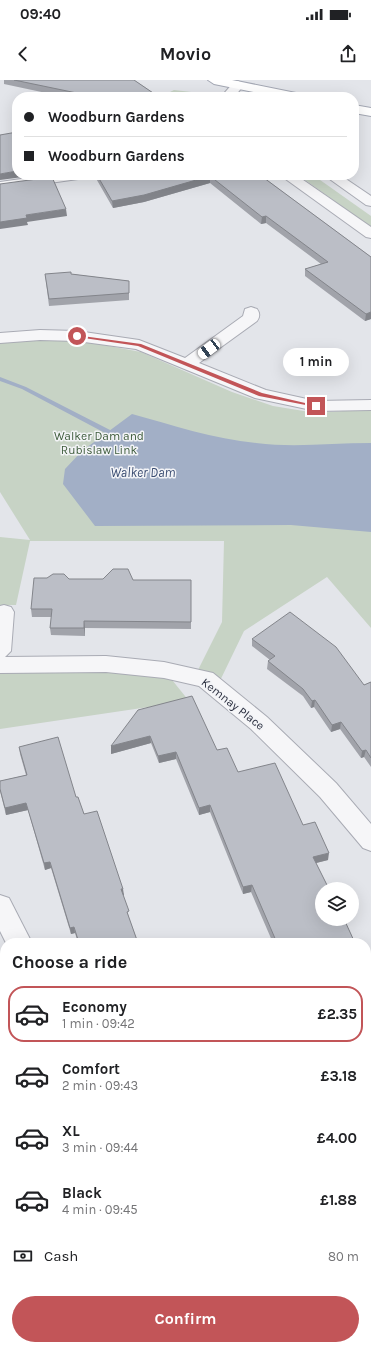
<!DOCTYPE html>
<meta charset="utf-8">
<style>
:root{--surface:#fff;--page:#f2f2f2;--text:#202124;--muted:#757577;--line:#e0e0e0;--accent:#c25558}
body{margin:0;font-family:Karla,sans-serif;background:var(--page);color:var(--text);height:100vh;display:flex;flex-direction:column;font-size:15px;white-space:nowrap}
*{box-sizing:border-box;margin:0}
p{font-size:13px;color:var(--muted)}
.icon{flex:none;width:22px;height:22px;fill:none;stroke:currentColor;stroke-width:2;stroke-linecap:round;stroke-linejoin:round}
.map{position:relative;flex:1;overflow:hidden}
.sheet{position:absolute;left:0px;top:858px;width:371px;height:412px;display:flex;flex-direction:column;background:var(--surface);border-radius:16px 16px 0 0;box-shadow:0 4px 16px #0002}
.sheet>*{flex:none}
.banner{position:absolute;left:12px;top:12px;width:347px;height:88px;border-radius:16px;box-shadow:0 4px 16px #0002;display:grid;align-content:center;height:88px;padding:0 12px;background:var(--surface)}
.tools{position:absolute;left:315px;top:802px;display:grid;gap:8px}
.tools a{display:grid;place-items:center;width:44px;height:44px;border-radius:50%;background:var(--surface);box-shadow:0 4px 16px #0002;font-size:20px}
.end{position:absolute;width:18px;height:18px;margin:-9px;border:5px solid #c25558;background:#fff;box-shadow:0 0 0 2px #fff}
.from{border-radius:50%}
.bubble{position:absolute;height:28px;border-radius:14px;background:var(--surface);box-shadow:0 4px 16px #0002;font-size:13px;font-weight:700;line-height:28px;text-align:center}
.car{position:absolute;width:12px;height:24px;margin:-12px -6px;border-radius:5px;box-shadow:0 0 3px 1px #0007;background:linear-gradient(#fff 24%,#345 0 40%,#fff 0 76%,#345 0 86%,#fff 0)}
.banner b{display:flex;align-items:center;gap:14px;height:38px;font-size:15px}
.banner b+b{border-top:1px solid var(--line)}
.banner i{width:10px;height:10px;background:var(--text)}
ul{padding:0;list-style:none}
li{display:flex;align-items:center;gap:12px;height:56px;margin:0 8px 6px;padding:0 4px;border:2px solid transparent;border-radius:16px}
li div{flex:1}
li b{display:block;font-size:15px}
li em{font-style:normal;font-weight:700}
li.current{border-color:var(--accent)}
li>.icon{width:36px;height:36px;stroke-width:1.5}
h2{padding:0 12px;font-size:18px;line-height:48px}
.pay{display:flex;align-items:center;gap:10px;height:44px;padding:0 12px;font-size:15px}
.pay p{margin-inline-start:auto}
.button{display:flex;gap:8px;margin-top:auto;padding:8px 12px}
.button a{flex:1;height:46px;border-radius:24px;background:var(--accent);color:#fff;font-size:16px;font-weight:700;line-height:46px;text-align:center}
.status{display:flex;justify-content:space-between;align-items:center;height:28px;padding:0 20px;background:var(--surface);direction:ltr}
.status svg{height:11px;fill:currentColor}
header{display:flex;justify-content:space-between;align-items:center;height:52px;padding:0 12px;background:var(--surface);font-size:18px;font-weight:700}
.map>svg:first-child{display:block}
.green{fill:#c7d3c5}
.water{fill:#a2afc6}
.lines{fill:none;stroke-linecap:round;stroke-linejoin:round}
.stream{fill:#a2afc6;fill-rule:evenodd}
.minor-casing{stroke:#a9abb4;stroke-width:2}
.major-casing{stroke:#a4a8b4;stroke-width:2}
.minor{fill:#f6f6f8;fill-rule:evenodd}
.major{fill:#fff;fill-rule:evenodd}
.wall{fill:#a1a3aa}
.shaded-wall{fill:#83858b}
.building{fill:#bbbec6;stroke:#83858b}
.route{fill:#c25558}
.labels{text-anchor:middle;stroke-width:3;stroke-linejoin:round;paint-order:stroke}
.park-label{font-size:12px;fill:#3d5b3b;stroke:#f3f4f7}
.street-label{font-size:12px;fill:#2d3141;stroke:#f3f4f7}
.water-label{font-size:13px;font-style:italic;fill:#3a4c71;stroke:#f3f4f7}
</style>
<div class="status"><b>09:40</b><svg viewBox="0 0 49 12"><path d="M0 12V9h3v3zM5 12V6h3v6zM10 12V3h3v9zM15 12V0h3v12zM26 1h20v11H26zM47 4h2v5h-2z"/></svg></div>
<header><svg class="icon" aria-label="back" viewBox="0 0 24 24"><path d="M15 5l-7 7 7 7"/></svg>Movio<svg class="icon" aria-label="share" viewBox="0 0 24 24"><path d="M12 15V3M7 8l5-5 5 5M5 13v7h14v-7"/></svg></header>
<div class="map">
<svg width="371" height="1270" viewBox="0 0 371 1270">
<rect width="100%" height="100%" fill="#e3e5ea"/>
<g class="green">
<polygon points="174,10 200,13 201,17 174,17 168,13"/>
<polygon points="298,95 313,95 371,136 371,147"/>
<polygon points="41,260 82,261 141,272 232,312 273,326 316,333 371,329 371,548 327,497 244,551 216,609 195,596 222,542 224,461 30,461 16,525 0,525 0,457 30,460 0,412 0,263"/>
<polygon points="0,585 164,590 189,621 0,649"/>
</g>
<path class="water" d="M132,334C172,345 214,359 256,363C294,368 332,363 371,363V452L291,445L95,446L63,404L65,389L82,371Z"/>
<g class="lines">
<polygon class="stream" points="0,297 26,307 112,351 111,353 105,353 22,309 0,301"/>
<defs>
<g id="minor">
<polygon points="238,1 244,5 234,17 221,17 234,2"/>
<polygon points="49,95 85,95 83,98 78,99 0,110 0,102"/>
<polygon points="280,95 296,95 371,147 371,158 366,157"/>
<polygon points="324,95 340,95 371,116 371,126 366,125"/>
<path d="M251,227L257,229C260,233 260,237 257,241L199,283L266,310L316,321L371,320V330L316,331L255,318L136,269L77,261L40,260L0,263V253L40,250L77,251L139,260L185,278L243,236L245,229Z"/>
<polygon points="4,525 11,527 14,532 11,571 5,577 106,576 164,582 213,593 267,637 336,703 371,744 371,771 363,768 320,717 251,649 199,606 164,598 106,592 0,593 0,526"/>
<polygon points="0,815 9,818 32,863 6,863 0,851"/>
<polygon points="5,1038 5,1066 0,1068 0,1040"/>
<polygon points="121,1265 153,1265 155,1270 123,1270"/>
</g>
<g id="major">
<polygon points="208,0 232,0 296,13 302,17 278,17 214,4"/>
<polygon points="354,25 371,28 371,36 354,33"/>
</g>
</defs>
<use href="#minor" class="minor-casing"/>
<use href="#major" class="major-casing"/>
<use href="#minor" class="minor"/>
<use href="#major" class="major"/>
</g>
<g class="wall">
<polygon points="4,0 134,0 159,17 65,17 4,4"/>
<polygon points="94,95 260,95 371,177 371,239 365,241 305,196 305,189 321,184 266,143 261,144 210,103 144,122 113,128"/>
<polygon points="45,194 71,194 129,201 129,220 49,226"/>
<polygon points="133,500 191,500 191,549 85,548 85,556 51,555 50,548 52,537 32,537 31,529"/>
<polygon points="252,559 364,605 371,602 371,687 364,677 361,678 340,649 331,652 314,627 311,628 303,616 267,589 268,581 270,580 252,566"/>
<polygon points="138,630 217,670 238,692 303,745 328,780 316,783 355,863 273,863 251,812 243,814 210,732 199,735 176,679 159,683 151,663 111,674"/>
<polygon points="19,667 76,717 84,734 124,815 123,815 129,838 138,863 78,863 75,853 71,854 51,788 45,790 28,730 6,735 0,711 0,701 26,695 20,674"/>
<polygon points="212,1265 281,1265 274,1267 275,1270 214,1270"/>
</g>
<g class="shaded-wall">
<polygon points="17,91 17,95 38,95 0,100 0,94"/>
<polygon points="210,96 210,103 144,122 113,128 112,121"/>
<polygon points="66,129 67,136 27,142 28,145 0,149 0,142 26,135"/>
<polygon points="266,136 266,143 261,144 262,137"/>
<polygon points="371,232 371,239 365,241 366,234"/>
<polygon points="84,541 85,548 85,556 84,548"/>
<polygon points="315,620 314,627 311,628 312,621"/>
<polygon points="341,642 340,649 331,652 332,645"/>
<polygon points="150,656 151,663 111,674 111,666"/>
<polygon points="366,670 364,677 361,678 362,671"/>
<polygon points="176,672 176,679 159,683 158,676"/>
<polygon points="26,723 28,730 6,735 5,728"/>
<polygon points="210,725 210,732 199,735 199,728"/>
<polygon points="329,773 328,780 312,784 313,777"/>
<polygon points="50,782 51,788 45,790 44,783"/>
<polygon points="252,805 251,812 243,814 243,807"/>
<polygon points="121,809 123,809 124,815 122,816"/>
<polygon points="74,847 75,853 71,854 70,848"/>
<polygon points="371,928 370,934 366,936 366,930"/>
<polygon points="273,1265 281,1265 272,1268"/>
</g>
<g class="building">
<polygon points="14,0 134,0 159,17 96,17"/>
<polygon points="17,52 17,91 0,94 0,55"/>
<polygon points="97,95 260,95 371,177 371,232 366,234 305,189 328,182 266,136 262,137 210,96 144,115 112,121"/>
<polygon points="52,97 66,129 26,135 27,138 0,142 0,104"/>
<polygon points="71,192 71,194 129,201 129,213 49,219 45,194"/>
<polygon points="113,489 128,489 133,500 191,500 191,542 84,541 84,548 50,548 52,529 31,529 34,498 47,498 53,494 64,494 69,499 103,499"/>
<polygon points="290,532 336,567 364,605 371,602 371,678 366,670 362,671 341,642 332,645 315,620 312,621 303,609 268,581 275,576 252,559"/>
<polygon points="192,616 217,670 227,668 238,692 275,683 303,745 315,742 329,773 313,777 329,809 322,809 322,839 344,839 355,863 277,863 252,805 243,807 210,725 199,728 176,672 158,676 150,656 111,666 138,630"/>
<polygon points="58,657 76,717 78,717 84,734 97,731 123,809 121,809 129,831 127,832 138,863 79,863 74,847 70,848 50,782 44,783 26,723 5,728 0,709 0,701 27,695 19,667"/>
<polygon points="371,880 371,928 366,930 366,881"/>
<polygon points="5,1085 5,1265 66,1265 68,1270 0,1270 0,1087"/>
<polygon points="214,1265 274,1265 275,1270 215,1270"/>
</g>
<polygon class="route" points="75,255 141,264 262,313 318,326 316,327 259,316 138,266 77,257"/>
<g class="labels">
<g class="park-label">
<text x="99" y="360">Walker Dam and<tspan x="99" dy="14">Rubislaw Link</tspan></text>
</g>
<g class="street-label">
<text transform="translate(233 624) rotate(38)" y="4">Kemnay Place</text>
</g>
<g class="water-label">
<text x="143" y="397">Walker Dam</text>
</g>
</g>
</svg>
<div class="tools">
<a><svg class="icon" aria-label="layers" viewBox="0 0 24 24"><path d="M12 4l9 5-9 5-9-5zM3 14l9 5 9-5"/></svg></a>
</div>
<i class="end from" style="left:77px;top:256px"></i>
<i class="end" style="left:316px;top:326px"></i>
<div class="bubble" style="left:283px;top:268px;width:66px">1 min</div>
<i class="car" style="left:209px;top:269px;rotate:233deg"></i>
<div class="banner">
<b><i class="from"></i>Woodburn Gardens</b>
<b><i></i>Woodburn Gardens</b>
</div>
<section class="sheet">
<h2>Choose a ride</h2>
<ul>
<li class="current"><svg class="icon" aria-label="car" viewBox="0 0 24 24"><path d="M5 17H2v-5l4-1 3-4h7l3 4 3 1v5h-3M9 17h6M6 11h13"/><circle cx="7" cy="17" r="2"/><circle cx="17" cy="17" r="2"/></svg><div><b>Economy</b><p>1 min · 09:42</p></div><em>£2.35</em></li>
<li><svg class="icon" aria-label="car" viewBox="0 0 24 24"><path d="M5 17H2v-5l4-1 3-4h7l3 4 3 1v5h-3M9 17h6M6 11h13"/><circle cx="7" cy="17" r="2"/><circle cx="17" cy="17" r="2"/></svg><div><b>Comfort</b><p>2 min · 09:43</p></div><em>£3.18</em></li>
<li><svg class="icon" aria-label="car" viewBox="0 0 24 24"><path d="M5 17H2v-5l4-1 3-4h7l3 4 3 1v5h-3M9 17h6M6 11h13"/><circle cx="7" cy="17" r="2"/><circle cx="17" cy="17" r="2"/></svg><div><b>XL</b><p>3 min · 09:44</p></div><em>£4.00</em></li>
<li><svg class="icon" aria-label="car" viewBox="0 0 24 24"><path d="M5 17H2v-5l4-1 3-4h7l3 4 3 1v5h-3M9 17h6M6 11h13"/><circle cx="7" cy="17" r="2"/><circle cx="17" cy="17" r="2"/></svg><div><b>Black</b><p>4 min · 09:45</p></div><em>£1.88</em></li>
</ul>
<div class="pay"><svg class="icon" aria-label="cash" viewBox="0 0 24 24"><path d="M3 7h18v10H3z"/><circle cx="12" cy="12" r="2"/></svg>Cash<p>80 m</p></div>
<div class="button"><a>Confirm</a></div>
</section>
</div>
